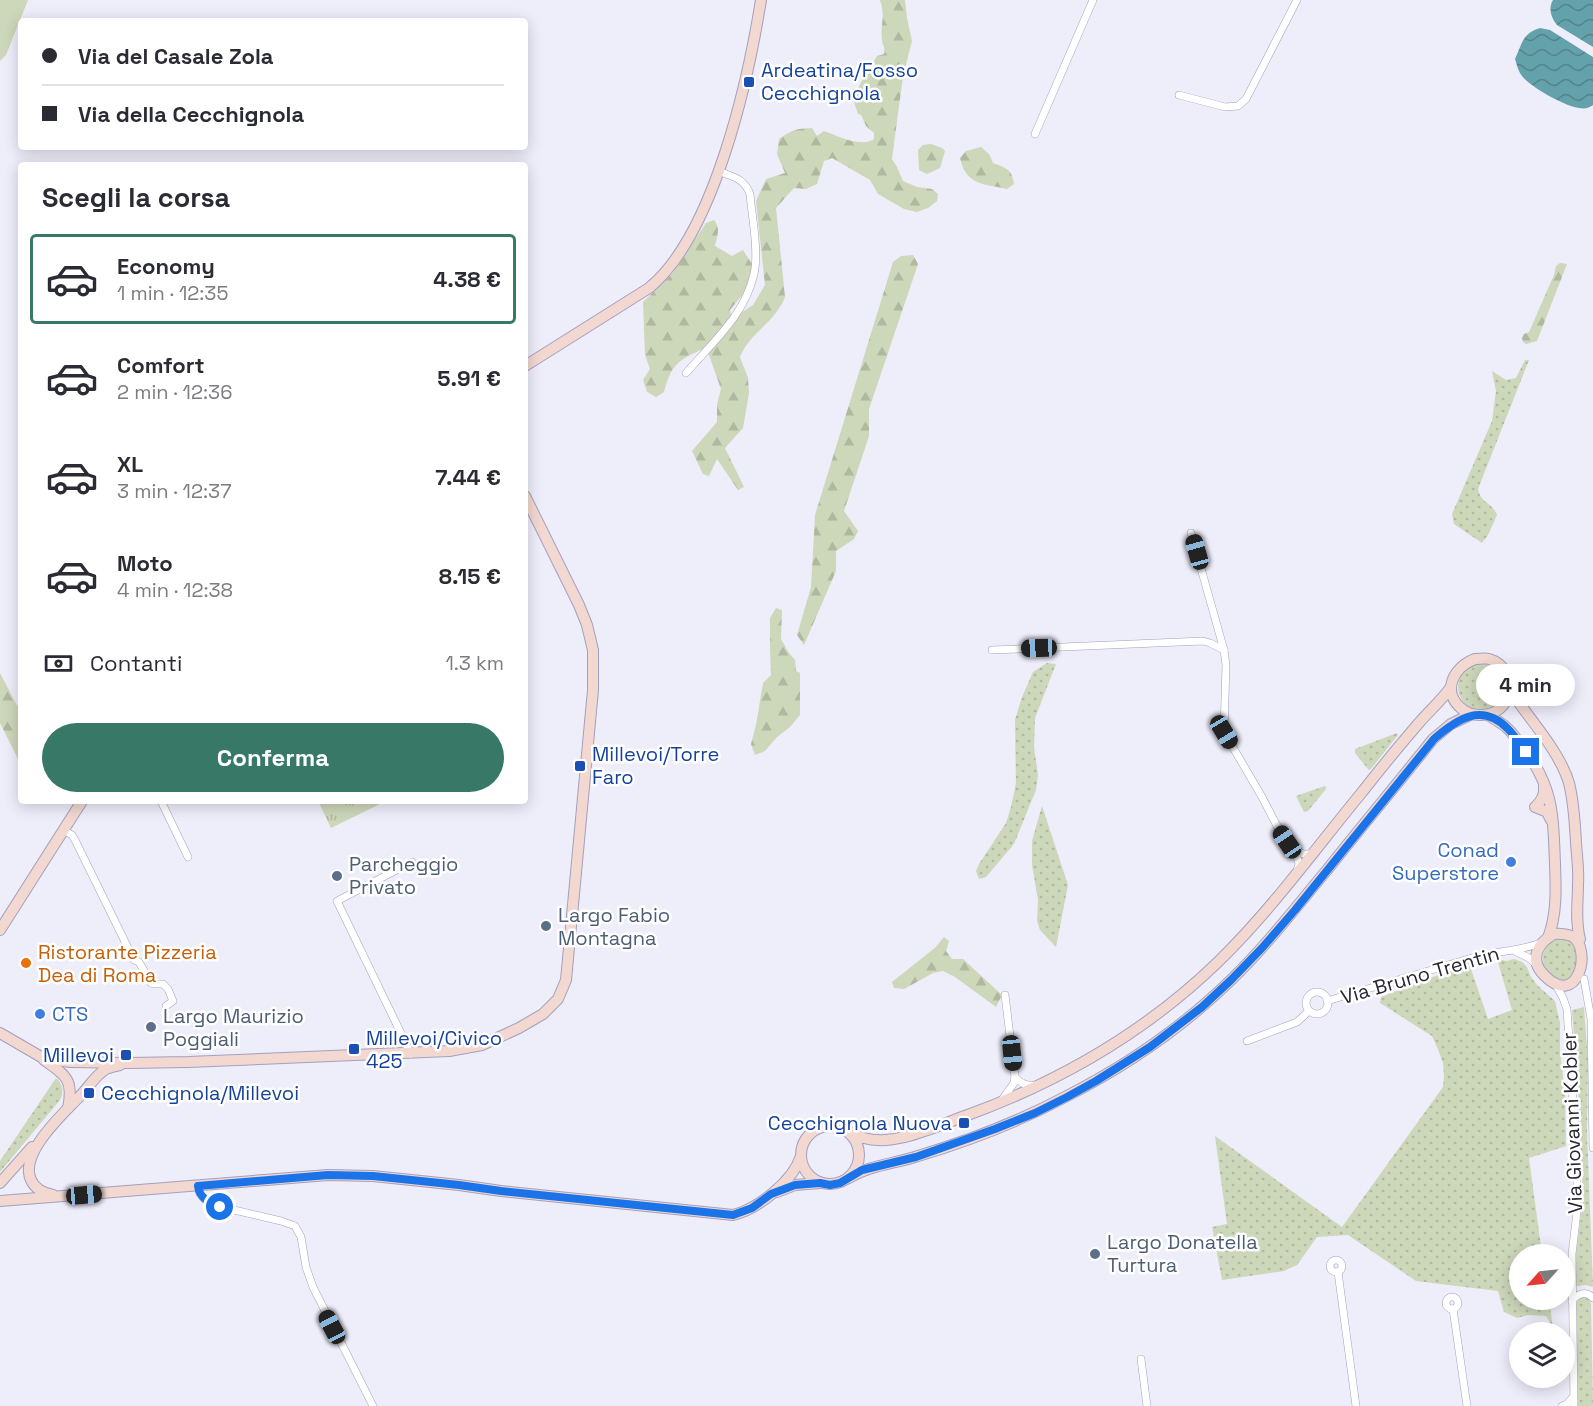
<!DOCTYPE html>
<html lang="it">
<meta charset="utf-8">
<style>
:root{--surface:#fff;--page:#f7f7f7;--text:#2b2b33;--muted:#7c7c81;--line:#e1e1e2;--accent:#377867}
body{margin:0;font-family:"Space Grotesk",sans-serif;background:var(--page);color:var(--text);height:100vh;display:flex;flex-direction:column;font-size:22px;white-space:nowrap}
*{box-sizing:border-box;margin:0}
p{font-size:20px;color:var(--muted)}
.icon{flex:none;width:33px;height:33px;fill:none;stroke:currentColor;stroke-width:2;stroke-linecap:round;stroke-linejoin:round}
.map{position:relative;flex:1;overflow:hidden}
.panel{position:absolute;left:18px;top:162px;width:510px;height:642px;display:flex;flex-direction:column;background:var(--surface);border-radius:6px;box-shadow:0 3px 15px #0003}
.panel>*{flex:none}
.banner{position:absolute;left:18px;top:18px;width:510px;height:132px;border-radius:6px;box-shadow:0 3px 15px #0003;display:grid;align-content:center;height:132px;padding:0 24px;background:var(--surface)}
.needle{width:39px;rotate:243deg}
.controls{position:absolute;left:1509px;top:1244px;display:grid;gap:12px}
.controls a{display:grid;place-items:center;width:66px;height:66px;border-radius:50%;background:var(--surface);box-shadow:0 3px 15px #0003;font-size:30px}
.end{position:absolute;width:27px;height:27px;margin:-14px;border:8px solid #1a73e8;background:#fff;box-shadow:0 0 0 3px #fff}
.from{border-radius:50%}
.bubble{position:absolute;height:42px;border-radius:21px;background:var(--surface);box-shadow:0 3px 15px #0003;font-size:20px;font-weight:600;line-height:42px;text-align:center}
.car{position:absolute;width:18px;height:36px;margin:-18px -9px;border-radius:8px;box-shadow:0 0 4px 2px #0007;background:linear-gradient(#222 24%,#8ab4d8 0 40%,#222 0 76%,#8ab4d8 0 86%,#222 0)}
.banner b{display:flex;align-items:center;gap:21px;height:57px;font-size:22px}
.banner b+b{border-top:2px solid var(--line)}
.banner i{width:15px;height:15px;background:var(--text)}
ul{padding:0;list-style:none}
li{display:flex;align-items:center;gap:18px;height:90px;margin:0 12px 9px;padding:0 12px;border:3px solid transparent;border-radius:6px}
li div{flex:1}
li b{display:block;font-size:22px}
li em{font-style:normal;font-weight:600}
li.active{border-color:var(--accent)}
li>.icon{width:54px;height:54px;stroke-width:1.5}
h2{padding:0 24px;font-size:27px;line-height:72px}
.pay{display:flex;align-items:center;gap:15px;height:66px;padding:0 24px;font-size:22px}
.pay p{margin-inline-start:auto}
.primary-button{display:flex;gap:12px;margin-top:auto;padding:12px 24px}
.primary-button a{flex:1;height:69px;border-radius:36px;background:var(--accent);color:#fff;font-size:24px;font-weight:600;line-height:69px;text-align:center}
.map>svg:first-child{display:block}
.grass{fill:url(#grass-dots)}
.forest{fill:url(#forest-firs)}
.park{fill:url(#park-tufts)}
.pitch{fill:#cdd7ba}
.water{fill:url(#water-waves)}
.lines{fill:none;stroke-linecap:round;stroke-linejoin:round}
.street-casing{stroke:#a3a0be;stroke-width:8}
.secondary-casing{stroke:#a3a0be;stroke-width:12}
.street{stroke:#fff;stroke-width:7}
.secondary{stroke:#f2d8d0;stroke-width:10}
.route{stroke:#1a73e8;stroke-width:8}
.transit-dot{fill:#1a4fb4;stroke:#fff;stroke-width:2}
.shop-dot{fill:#3f7fe0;stroke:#fff;stroke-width:2}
.service-dot{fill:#5c6f8a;stroke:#fff;stroke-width:2}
.food-dot{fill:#e8710a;stroke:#fff;stroke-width:2}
.labels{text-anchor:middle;stroke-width:5;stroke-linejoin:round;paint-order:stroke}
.transit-label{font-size:20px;fill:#164399;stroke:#fff;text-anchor:start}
.shop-label{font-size:20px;fill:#366cbe;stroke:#fff;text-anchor:end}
.service-label{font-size:20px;fill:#4e5e75;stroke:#fff;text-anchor:start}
.food-label{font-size:20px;fill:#c56008;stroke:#fff;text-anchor:start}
.street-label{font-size:20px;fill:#272632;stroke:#fff}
</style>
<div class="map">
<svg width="1593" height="1406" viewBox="0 0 1593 1406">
<defs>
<pattern id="grass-dots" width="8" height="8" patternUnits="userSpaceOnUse" patternTransform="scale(1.5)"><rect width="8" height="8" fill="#cdd7ba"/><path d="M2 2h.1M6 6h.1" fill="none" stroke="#b0b8a0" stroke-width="1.8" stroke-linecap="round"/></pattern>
<pattern id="forest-firs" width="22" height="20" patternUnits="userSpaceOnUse" patternTransform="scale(1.5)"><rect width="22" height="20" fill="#cdd7ba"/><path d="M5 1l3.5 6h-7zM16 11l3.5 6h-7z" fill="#b0b8a0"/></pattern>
<pattern id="park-tufts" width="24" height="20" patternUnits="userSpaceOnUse" patternTransform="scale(1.5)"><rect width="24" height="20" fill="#cdd7ba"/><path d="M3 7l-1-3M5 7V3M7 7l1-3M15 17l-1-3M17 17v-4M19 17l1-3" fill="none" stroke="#b0b8a0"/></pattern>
<pattern id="water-waves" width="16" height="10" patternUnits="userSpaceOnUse" patternTransform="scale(1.5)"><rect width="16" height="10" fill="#63a2aa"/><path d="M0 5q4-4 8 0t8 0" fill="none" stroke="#52848b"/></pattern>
</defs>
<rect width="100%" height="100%" fill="#eeedfa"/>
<g class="grass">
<path d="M1525,360H1529L1478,489C1481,504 1491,501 1497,515L1488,535L1482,543L1454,524L1452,514L1492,421L1496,391L1492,371L1506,380L1516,378Z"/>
<polygon points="1047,663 1056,664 1035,718 1034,747 1038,775 1036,790 1014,844 986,877 979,879 976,871 979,864 1006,823 1011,807 1016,783 1015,720 1022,697 1033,672"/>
<circle cx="1481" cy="687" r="23"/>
<polygon points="1397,733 1398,735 1371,769 1369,770 1368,769 1355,753 1355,749"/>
<polygon points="1325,786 1326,787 1326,789 1308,811 1304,812 1296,796"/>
<polygon points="1042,806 1068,885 1056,947 1040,930 1037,921 1038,900 1032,865 1032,841"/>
<path d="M1556,939L1568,940L1582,952L1570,981C1567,980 1563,981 1560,980C1540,975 1536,947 1556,939Z"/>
<polygon points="1497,959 1507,961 1514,959 1522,962 1527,967 1531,977 1537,985 1555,1001 1560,1023 1560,1052 1565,1093 1566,1146 1529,1158 1542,1254 1520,1254 1520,1299 1549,1299 1553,1328 1546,1316 1528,1315 1517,1318 1504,1312 1498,1291 1416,1281 1348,1235 1317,1237 1297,1265 1284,1271 1222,1280 1212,1227 1227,1224 1215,1136 1342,1227 1443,1087 1444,1076 1443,1063 1437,1047 1432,1036 1380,1003 1381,997 1469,963 1488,1019 1512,1010"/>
<polygon points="1584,1007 1588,1062 1587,1132 1593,1287 1586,1285 1576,1286 1576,1255 1583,1199 1578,1086 1572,1010"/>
<path d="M56,1078C63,1084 64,1092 60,1100L0,1172V1161Z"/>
<polygon points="1583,1297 1589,1299 1591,1304 1593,1406 1578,1406 1576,1304 1579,1298"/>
</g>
<g class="forest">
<path d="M880,0H905L907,18L912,41L903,76L892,159L897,167L903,181L917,187L932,189L938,194L937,201L928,208L917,212L904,209L878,194L870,180L832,158L824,161L817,184L806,189L794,188L776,208L785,297C775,323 749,333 740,357L748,378L749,393L743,428L725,448L744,487L738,490L717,459L709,476L703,474L692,451L717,422V404L721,389L709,355L703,349C678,360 671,365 664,392L656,397L647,392L643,380L650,369L645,355L643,302L672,274L706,223L714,220C721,228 717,237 715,246L732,256L743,250L752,264L751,284L730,310L732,319L753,305L765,285L756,201L766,179L785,173L777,154L779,139C794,129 795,129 812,128L817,136L824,131C838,136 861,148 874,139V133L866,126L861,115L858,114L852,96V93L856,92L864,77L876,67L874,61L877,56L884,54C886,47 882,46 882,40C880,24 886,17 880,0Z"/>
<polygon points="931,144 942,148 945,151 940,168 927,174 919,170 918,150 923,145"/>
<path d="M981,147L989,154L993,163C1006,168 1012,169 1014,184L1007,189C983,184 966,185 960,158L966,151Z"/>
<polygon points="913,255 918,264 869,409 869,436 844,511 858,531 854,539 836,551 836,571 804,645 797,635 811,587 815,515 893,262 901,256"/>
<polygon points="1560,263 1567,264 1537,341 1526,344 1523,342 1522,338 1524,334 1529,332 1554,275 1556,266"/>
<polygon points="776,608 782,610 781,639 789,653 795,660 796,671 800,673 800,715 790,727 777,737 765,751 755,755 751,744 756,725 763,683 771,675 770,648 770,618"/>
<polygon points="0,673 21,713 21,765 0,723"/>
<polygon points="944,937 949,941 946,951 952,959 963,959 1002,995 996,1007 955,977 943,971 933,973 904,989 894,988 892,982 936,947"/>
</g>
<polygon class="park" points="318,801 378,801 380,804 331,828"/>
<polygon class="pitch" points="0,0 28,0 6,55 0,61"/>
<g class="water">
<path d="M1553,0H1593V47L1557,25C1551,18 1548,8 1553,0Z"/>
<path d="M1540,28L1550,30L1593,57V105C1589,108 1585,109 1579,108C1566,107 1530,87 1522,76C1518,71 1517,65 1515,59C1523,42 1522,34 1540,28Z"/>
</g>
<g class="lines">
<defs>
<g id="street">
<polyline points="1179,95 1225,107 1238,106 1246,99 1297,0"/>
<polyline points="1035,134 1093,0"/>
<path d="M686,373C712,343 745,315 754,274C759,252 752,217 750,194C744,178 733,177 718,171"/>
<polyline points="1191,533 1224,650 1226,665 1224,732 1262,797 1276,824 1297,857 1299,864 1297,871"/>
<polyline points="992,650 1203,641 1210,643 1224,650"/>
<polyline points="161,801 188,857"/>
<polyline points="63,830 72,835 75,840 134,960 139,962 151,983 153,984 163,984 168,989 173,1001 166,1006"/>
<path d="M1292,845C1298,851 1304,858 1313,852"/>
<polyline points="1515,951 1529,958 1536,964"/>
<polyline points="1584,979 1591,1019 1593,1148"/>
<polyline points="1555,983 1563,998 1567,1009 1577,1165 1577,1212 1572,1254 1574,1406"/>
<circle cx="1317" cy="1003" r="11"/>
<path d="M1327,1001L1475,957C1497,951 1520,951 1541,943"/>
<polyline points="1247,1041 1297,1022 1309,1011"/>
<polyline points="411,1054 337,901 412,862"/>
<path d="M1015,1077C1021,1084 1027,1086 1036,1085"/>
<polyline points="1001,1101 1014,1083 1015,1077 1005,995"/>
<path d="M198,1186C198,1197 208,1202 217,1206L281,1221L295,1226L301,1237L306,1267L313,1287L373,1406"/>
<circle cx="1336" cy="1266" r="6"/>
<polyline points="1338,1272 1356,1406"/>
<circle cx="1452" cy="1303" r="6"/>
<path d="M1572,1301C1577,1294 1586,1290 1593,1298"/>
<polyline points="1453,1309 1467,1406"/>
<polyline points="1141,1359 1147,1406"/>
<polyline points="1562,1406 1567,1404 1573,1397"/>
</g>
<g id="secondary">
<path d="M525,366L649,288C714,235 748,81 761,0"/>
<path d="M1475,659C1480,659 1485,658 1489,659C1520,668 1515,717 1479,715C1473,715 1467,713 1462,709C1441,692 1453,667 1475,659Z"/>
<path d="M1510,690C1529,719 1559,750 1569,783C1574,803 1575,823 1576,843C1577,857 1579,871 1578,884C1578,903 1575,921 1580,939"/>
<path d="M1488,715C1494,719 1502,723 1507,728C1513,733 1517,740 1522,746C1554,787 1553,815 1555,864C1556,889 1557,914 1548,938"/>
<path d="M1544,786C1545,794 1541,802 1535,807L1547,812L1551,820"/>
<polyline points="0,930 82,801"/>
<path d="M1554,934C1561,933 1566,934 1572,936C1593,949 1578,1010 1544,975C1529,960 1537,943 1554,934Z"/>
<polyline points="0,1033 43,1058 70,1062 129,1063 188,1062 449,1051 482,1045 519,1028 543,1014 558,999 566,980 593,690 593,650 587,625 579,605 525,496"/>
<path d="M44,1060C66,1075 74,1080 68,1108"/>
<circle cx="830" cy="1155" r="29"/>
<path d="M848,1131C853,1133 859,1137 864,1138C894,1147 937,1126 965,1116C1059,1082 1147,1031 1219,961C1272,909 1316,848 1363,791C1381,768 1399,746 1418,724C1429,711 1441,701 1451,687"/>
<path d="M849,1178C870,1165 894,1164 918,1156C968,1141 1018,1122 1065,1097C1126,1066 1183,1027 1232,979C1267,945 1296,907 1327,870C1362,826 1398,783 1433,739L1451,724L1472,714"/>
<polyline points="0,1183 32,1147"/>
<polyline points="777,1192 795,1185 820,1183"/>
<path d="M53,1195C43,1193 35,1189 31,1180C19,1154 61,1116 77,1099C87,1090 95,1075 106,1069C110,1067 115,1066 120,1065"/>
<path d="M0,1201L328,1175L373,1176L459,1185L501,1191L733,1215C758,1209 793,1181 801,1156"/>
</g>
</defs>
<use href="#street" class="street-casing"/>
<use href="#secondary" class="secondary-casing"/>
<use href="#street" class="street"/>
<use href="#secondary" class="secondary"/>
</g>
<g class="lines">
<path class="route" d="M220,1207C210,1203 199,1198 198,1186L328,1175L373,1176L459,1185L501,1191L733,1215L752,1208L771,1194L795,1185L820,1183L830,1185L840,1183L862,1170L916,1157L995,1129L1035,1113L1067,1097L1096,1081L1150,1047L1202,1007L1231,980L1262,948L1295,910L1434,739C1457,719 1482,702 1508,729C1515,736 1520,744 1526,752"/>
</g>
<g class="transit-dot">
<rect x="743" y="76" width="12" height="12" rx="3"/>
<rect x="574" y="760" width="12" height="12" rx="3"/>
<rect x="348" y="1043" width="12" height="12" rx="3"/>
<rect x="120" y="1049" width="12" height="12" rx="3"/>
<rect x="83" y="1087" width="12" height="12" rx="3"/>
<rect x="958" y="1117" width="12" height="12" rx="3"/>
</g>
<g class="shop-dot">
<circle cx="1511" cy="862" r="6"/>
<circle cx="40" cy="1014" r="6"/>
</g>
<g class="service-dot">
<circle cx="337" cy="876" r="6"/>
<circle cx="546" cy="926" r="6"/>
<circle cx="151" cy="1027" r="6"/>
<circle cx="1095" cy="1254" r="6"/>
</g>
<circle class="food-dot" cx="26" cy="963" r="6"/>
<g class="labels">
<g class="transit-label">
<text x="761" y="77">Ardeatina/Fosso<tspan x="761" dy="23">Cecchignola</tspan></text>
<text x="592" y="761">Millevoi/Torre<tspan x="592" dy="23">Faro</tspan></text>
<text x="366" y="1045">Millevoi/Civico<tspan x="366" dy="23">425</tspan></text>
<text x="114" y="1062" text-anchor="end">Millevoi</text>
<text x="101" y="1100">Cecchignola/Millevoi</text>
<text x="952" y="1130" text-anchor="end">Cecchignola Nuova</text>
</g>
<g class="shop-label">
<text x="1499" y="857">Conad<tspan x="1499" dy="23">Superstore</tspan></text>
<text x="52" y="1021" text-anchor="start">CTS</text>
</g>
<g class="service-label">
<text x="349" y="871">Parcheggio<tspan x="349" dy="23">Privato</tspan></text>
<text x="558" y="922">Largo Fabio<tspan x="558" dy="23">Montagna</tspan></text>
<text x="163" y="1023">Largo Maurizio<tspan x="163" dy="23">Poggiali</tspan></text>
<text x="1107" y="1249">Largo Donatella<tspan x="1107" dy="23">Turtura</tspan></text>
</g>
<g class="food-label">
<text x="38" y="959">Ristorante Pizzeria<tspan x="38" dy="23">Dea di Roma</tspan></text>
</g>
<g class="street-label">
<text transform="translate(1420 975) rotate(-16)" y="7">Via Bruno Trentin</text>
<text transform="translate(1572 1123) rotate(-92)" y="7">Via Giovanni Kobler</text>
</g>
</g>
</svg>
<div class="controls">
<a><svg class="needle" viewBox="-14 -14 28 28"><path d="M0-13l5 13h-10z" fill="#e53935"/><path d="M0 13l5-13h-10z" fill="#7c7c81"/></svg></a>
<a><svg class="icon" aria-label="layers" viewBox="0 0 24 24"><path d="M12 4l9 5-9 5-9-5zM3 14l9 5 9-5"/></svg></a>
</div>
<i class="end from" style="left:220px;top:1207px"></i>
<i class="end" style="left:1526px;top:752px"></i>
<div class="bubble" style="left:1476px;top:664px;width:99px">4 min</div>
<i class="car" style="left:1197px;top:552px;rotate:344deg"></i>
<i class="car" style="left:1039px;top:648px;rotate:268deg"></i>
<i class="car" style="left:1224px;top:732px;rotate:149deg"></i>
<i class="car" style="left:1287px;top:842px;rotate:326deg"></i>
<i class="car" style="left:1012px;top:1053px;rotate:174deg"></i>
<i class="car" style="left:84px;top:1195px;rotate:85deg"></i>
<i class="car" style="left:332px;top:1327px;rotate:332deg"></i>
<div class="banner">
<b><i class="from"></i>Via del Casale Zola</b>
<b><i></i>Via della Cecchignola</b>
</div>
<section class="panel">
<h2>Scegli la corsa</h2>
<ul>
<li class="active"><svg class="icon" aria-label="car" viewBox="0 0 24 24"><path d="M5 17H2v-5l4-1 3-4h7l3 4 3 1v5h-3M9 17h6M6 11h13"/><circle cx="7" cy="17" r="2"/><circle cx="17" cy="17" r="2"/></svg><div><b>Economy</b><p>1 min · 12:35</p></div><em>4.38 €</em></li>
<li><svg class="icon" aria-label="car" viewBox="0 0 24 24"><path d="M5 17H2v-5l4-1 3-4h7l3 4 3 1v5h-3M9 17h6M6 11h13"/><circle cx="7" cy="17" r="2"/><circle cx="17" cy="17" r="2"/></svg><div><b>Comfort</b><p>2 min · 12:36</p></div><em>5.91 €</em></li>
<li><svg class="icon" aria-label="car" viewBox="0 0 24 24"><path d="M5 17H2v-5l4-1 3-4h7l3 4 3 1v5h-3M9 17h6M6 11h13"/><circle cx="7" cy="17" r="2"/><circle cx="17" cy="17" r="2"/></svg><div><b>XL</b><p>3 min · 12:37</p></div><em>7.44 €</em></li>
<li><svg class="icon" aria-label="car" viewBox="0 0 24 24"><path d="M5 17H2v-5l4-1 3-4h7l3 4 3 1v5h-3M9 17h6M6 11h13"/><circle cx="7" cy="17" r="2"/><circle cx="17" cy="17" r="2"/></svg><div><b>Moto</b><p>4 min · 12:38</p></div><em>8.15 €</em></li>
</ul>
<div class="pay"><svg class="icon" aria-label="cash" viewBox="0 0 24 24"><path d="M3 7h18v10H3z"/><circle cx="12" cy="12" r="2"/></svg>Contanti<p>1.3 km</p></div>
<div class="primary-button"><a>Conferma</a></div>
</section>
</div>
